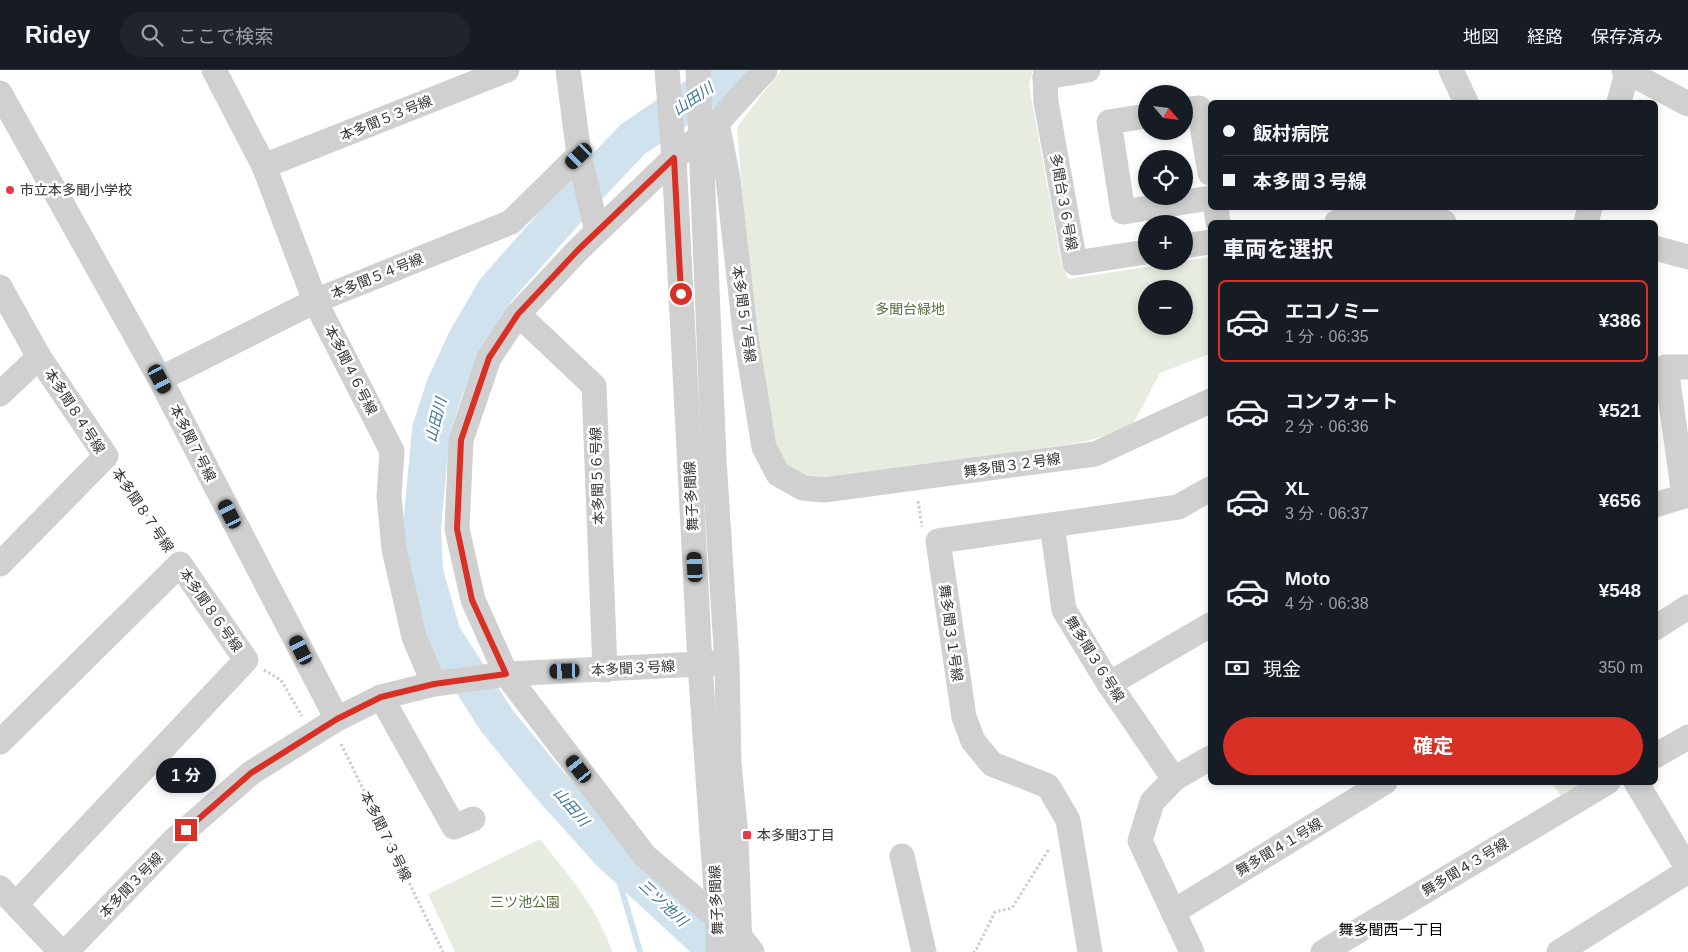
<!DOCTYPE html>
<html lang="ja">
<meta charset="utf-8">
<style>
:root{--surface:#171b24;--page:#20242c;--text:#f1f3f6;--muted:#9ea1a6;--line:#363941;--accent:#d93025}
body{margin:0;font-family:Arial,"Noto Sans JP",sans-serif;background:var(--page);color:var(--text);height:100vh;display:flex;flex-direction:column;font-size:19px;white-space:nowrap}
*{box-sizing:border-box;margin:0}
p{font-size:16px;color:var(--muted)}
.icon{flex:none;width:28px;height:28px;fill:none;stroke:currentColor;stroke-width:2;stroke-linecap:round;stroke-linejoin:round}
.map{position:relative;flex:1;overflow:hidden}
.details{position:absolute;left:1208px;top:150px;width:450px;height:565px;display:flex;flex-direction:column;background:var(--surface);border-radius:8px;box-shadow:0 2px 8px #0003}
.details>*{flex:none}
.banner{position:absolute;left:1208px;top:30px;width:450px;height:110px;border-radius:8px;box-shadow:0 2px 8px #0003;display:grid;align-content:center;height:110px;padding:0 15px;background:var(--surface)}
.needle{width:32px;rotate:118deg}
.buttons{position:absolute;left:1138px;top:15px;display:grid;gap:10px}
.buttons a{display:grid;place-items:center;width:55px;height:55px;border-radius:50%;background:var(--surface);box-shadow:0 2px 8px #0003;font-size:25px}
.end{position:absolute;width:22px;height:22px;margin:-11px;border:6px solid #d93025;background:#fff;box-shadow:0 0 0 2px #fff}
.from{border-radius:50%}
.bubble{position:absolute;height:35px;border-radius:18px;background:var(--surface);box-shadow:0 2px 8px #0003;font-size:16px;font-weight:700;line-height:35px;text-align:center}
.car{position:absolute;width:15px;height:30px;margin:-15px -8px;border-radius:6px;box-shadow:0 0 4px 1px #0007;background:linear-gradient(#222 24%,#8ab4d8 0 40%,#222 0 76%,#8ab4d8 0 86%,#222 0)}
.banner b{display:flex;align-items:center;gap:18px;height:48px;font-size:19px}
.banner b+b{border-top:1px solid var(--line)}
.banner i{width:12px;height:12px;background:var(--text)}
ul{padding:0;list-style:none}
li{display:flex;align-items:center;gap:15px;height:82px;margin:0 10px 8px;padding:0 5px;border:2px solid transparent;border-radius:8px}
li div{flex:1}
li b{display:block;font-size:19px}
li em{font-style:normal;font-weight:700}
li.current{border-color:var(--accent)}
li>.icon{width:45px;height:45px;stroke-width:1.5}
h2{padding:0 15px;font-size:22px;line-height:60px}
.pay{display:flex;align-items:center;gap:12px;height:55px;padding:0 15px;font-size:19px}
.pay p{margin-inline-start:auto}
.primary-button{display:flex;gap:10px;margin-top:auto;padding:10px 15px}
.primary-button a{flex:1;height:58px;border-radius:30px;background:var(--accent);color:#fff;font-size:20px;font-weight:700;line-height:58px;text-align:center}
header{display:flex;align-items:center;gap:30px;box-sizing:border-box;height:70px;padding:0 25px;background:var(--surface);border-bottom:1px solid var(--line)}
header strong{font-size:24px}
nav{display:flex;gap:28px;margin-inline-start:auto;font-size:18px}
.search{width:350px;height:45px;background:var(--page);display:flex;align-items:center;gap:12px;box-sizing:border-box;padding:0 18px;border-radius:28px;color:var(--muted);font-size:19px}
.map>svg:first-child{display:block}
.green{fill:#e6ecdf;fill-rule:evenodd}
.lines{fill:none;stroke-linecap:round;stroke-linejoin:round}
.stream{stroke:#cfe2ee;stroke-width:6}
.river{stroke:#cfe2ee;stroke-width:38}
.path{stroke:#cdcdcd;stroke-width:3;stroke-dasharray:2.5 2.5;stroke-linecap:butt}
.minor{stroke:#d0d0d0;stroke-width:25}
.route{stroke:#d93025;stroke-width:6}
.poi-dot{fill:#e63946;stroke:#fff;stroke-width:2}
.labels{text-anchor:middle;stroke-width:5;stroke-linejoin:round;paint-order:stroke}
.street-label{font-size:14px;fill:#333;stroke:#fff}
.poi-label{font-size:14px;fill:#333;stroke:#fff;text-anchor:start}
.park-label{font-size:14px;fill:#56703f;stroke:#fff}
.water-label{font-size:15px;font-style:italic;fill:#3f7597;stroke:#fff}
.neighbourhood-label{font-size:15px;fill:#000;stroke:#fff}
</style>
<header>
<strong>Ridey</strong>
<div class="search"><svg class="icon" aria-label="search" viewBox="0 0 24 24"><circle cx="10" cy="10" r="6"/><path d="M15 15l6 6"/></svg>ここで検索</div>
<nav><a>地図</a><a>経路</a><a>保存済み</a></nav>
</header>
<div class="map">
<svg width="1688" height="882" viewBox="0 0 1688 882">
<rect width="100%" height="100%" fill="#fff"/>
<g class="green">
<path d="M781,0H1033L1029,15L1061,191L1068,209L1210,187V284L1160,303L1131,358L1083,372L825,412L799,406L780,391L753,262L737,57ZM1146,219H1184V256H1146Z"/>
<polygon points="1552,713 1595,713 1564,731"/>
<path d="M540,769C568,805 598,838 612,882H455L428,824Z"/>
</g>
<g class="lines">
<polyline class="stream" points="611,783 640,882"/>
<polyline class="river" points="716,882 699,864 611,783 548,713 497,651 442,565 424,502 422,457 431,360 445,317 466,271 495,221 577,128 633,69 722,9 728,0"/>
<g class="path">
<polyline points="118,403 168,477"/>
<polyline points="918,431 922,457"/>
<polyline points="264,600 281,610 302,646"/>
<polyline points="341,674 443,882"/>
<polyline points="973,882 975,882 995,842 1012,838 1049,779"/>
</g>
<g class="minor">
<polyline points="214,0 264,96 315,231 392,381 389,426 394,479 414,567 434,614"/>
<polyline points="568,0 579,85 597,161"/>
<polyline points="667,0 674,88 700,594 718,849 718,882"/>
<polyline points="698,0 714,389 727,593 729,694 736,766 740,877"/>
<polyline points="1046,0 1045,7 1046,32 1075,193 1146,182"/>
<polyline points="1451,0 1466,32"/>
<polyline points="1624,0 1688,34"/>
<polyline points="1045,7 1088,0"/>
<polyline points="0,23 160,309 337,649"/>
<polyline points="1619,32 1627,3"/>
<polyline points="1184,40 1199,38 1210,103"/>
<polyline points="1146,46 1109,52 1123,142 1210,128"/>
<polyline points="717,53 728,109 745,261 764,377 778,404 803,418 824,420 1095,384 1210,331"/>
<polyline points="264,96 507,0"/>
<polyline points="1216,138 1218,152"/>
<polyline points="1337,152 1402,142 1430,144 1444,152"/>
<polyline points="1586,152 1590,138"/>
<polyline points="1184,176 1210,172"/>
<polyline points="1655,178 1688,187"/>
<polyline points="0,217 39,287 106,386 0,494"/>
<polyline points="518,244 594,316 605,600"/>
<polyline points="160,309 315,231 511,152 579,85"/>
<polyline points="0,324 39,287"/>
<polyline points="1684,426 1666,297 1688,297"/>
<polyline points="1655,435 1688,425"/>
<polyline points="1052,455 1064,540 1109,614 1174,709"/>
<polyline points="1655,558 1688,537"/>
<polyline points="1109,614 1210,555"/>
<polyline points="381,627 454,757 473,749"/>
<polyline points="0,672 180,494 246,590 16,834"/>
<polyline points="1655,686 1688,667"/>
<polyline points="1636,712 1688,799"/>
<polyline points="902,786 924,882"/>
<polyline points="0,818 61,882"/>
<polyline points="1173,842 1385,712"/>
<polyline points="66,882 173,771 251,703 337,649 381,627 434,614 506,604 717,593"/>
<polyline points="752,882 741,868 645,786 506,604 473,530 457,459 461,370 489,288 518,244 578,180 674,88 717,53 765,0"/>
<polyline points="1090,882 1068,750 1048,716 992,694 973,671 964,647 938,471 1178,437 1210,419"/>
<polyline points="1192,882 1140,771 1152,732 1174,709 1210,688"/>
<polyline points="1323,882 1608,712"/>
<polyline points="1559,882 1688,801"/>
</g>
</g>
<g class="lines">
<polyline class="route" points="186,760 251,703 337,649 381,627 434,614 506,604 472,530 457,459 461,370 489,288 518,244 578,180 674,88 681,224"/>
</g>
<g class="poi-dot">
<circle cx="10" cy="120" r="5"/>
<rect x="742" y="760" width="10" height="10" rx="2.5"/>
</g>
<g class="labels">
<g class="street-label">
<text transform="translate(386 48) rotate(-22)" y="5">本多聞５３号線</text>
<text transform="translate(1064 132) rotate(80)" y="5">多聞台３６号線</text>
<text transform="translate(377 206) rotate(-22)" y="5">本多聞５４号線</text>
<text transform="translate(744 244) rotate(82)" y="5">本多聞５７号線</text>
<text transform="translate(351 300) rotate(63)" y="5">本多聞４６号線</text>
<text transform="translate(75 341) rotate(57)" y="5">本多聞８４号線</text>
<text transform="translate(193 373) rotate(63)" y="5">本多聞７号線</text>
<text transform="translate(1012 395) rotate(-8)" y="5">舞多聞３２号線</text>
<text transform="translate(597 406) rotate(-92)" y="5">本多聞５６号線</text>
<text transform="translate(691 426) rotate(-93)" y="5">舞子多聞線</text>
<text transform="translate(143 440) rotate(56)" y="5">本多聞８７号線</text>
<text transform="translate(211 540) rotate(55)" y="5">本多聞８６号線</text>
<text transform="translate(951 563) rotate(82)" y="5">舞多聞３１号線</text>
<text transform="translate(1095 589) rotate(58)" y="5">舞多聞３６号線</text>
<text transform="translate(633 598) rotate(-3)" y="5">本多聞３号線</text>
<text transform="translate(386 766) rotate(64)" y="5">本多聞７３号線</text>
<text transform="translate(1279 777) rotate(-31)" y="5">舞多聞４１号線</text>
<text transform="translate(1465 797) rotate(-31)" y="5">舞多聞４３号線</text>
<text transform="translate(131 815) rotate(-46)" y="5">本多聞３号線</text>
<text transform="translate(716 830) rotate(-93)" y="5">舞子多聞線</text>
</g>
<g class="poi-label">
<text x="20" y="125">市立本多聞小学校</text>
<text x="757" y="770">本多聞3丁目</text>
</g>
<g class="park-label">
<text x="910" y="244">多聞台緑地</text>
<text x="525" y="837">三ツ池公園</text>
</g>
<g class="water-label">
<text transform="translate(693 29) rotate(-34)" y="5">山田川</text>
<text transform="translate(436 350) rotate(-76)" y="5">山田川</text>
<text transform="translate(571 737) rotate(49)" y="5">山田川</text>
<text transform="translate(663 833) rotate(43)" y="5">三ツ池川</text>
</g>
<g class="neighbourhood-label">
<text x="1391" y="865">舞多聞西一丁目</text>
</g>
</g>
</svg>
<div class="buttons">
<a><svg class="needle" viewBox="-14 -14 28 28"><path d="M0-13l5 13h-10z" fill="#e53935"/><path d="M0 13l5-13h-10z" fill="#9ea1a6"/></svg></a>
<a><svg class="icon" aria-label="locate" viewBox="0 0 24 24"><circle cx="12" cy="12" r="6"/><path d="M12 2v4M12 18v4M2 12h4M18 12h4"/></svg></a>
<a>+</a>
<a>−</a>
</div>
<i class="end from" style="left:681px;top:224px"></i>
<i class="end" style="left:186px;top:760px"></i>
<div class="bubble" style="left:156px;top:688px;width:60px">1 分</div>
<i class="car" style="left:579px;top:86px;rotate:226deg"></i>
<i class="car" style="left:160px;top:309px;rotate:152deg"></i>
<i class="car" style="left:230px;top:444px;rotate:333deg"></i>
<i class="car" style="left:695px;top:497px;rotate:357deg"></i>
<i class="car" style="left:301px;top:580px;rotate:333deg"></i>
<i class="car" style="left:565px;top:601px;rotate:268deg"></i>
<i class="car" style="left:579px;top:699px;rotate:322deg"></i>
<div class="banner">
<b><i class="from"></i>飯村病院</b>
<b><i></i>本多聞３号線</b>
</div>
<section class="details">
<h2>車両を選択</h2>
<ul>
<li class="current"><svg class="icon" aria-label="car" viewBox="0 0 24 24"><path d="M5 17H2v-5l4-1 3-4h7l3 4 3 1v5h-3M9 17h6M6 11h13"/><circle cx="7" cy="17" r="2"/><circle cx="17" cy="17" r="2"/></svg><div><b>エコノミー</b><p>1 分 · 06:35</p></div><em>¥386</em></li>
<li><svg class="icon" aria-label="car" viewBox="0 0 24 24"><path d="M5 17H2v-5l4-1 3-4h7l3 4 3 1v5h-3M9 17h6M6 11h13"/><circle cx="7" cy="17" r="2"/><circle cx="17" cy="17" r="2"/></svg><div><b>コンフォート</b><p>2 分 · 06:36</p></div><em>¥521</em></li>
<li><svg class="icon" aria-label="car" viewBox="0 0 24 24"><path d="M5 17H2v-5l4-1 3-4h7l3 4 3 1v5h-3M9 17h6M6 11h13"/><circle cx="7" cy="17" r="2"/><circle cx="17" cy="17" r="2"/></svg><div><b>XL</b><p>3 分 · 06:37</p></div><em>¥656</em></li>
<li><svg class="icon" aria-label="car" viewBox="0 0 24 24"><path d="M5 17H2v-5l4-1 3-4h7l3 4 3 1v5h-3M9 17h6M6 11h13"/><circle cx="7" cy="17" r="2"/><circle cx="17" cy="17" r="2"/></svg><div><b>Moto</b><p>4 分 · 06:38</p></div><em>¥548</em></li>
</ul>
<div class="pay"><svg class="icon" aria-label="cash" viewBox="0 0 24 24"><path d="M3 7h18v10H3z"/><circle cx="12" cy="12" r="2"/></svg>現金<p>350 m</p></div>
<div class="primary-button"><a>確定</a></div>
</section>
</div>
